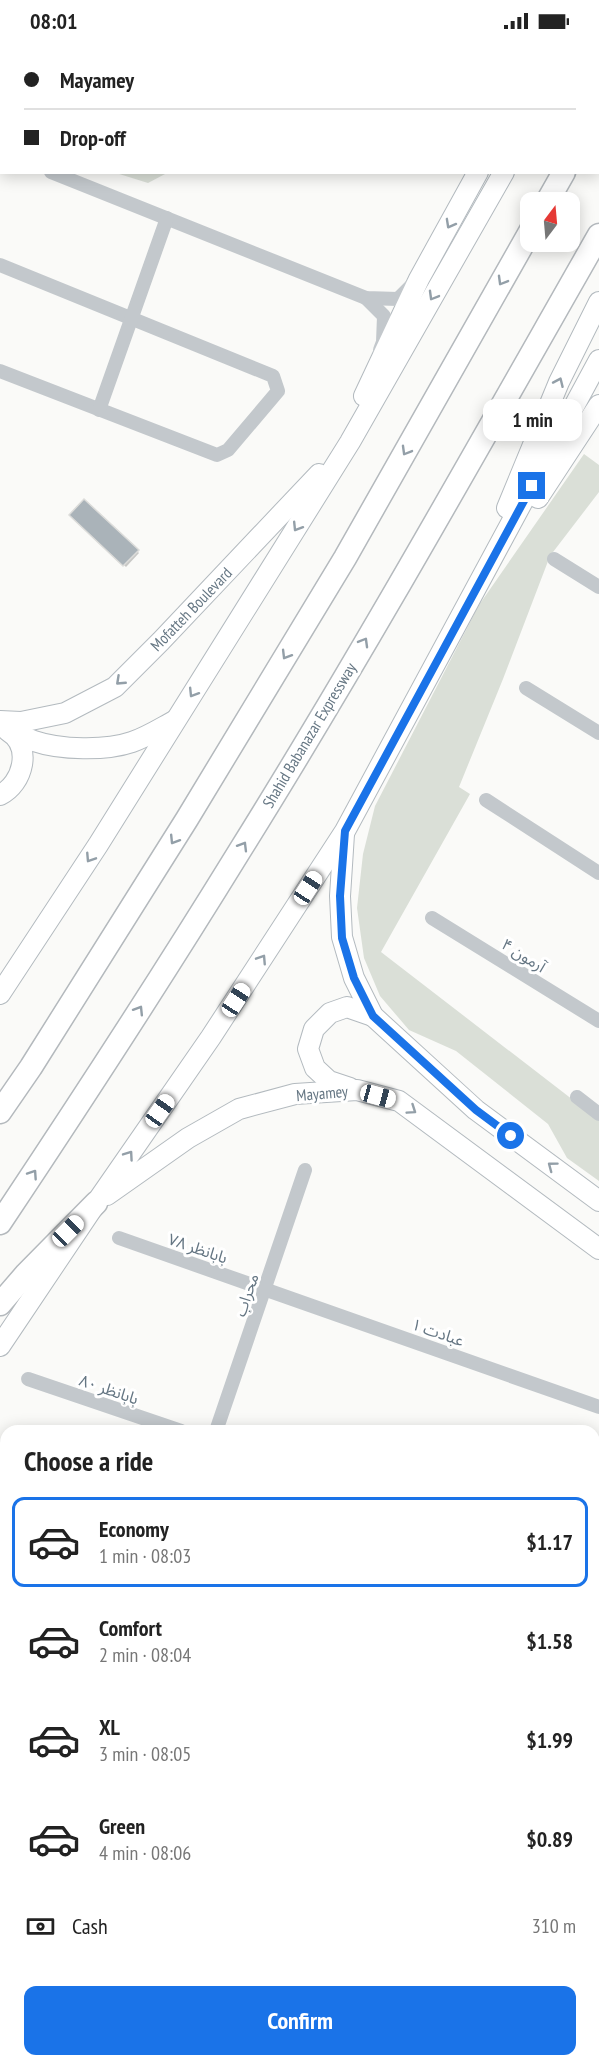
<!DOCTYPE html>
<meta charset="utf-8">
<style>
:root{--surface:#fff;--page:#f6f6f6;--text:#222;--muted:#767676;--line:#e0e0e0;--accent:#1a73e8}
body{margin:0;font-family:"PT Sans Narrow","Noto Sans Arabic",sans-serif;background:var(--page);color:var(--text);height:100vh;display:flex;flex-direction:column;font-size:22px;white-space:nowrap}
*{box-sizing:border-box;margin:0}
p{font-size:20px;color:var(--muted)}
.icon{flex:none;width:33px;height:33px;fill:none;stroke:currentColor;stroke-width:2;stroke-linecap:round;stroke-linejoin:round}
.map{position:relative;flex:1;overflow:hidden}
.side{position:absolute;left:0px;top:1383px;width:600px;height:642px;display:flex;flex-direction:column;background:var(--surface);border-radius:18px 18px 0 0;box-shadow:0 3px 15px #0003}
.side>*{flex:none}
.top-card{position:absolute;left:0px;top:0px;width:600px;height:132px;box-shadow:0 3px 15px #0003;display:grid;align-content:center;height:132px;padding:0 24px;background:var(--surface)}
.needle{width:39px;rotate:16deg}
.controls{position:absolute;left:520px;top:150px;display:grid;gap:12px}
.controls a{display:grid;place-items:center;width:60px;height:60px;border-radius:12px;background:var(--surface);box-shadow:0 3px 15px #0003;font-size:30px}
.end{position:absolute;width:27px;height:27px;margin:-14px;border:8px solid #1a73e8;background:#fff;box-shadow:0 0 0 3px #fff}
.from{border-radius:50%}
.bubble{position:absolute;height:42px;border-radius:12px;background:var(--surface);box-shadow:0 3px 15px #0003;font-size:20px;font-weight:700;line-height:42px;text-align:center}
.car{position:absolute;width:18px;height:36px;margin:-18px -9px;border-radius:8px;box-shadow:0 0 4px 2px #0007;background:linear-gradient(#fff 24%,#345 0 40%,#fff 0 76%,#345 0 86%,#fff 0)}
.top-card b{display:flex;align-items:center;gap:21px;height:57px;font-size:22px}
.top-card b+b{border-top:2px solid var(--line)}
.top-card i{width:15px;height:15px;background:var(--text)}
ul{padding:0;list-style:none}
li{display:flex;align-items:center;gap:18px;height:90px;margin:0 12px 9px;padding:0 12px;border:3px solid transparent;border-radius:12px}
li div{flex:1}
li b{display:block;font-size:22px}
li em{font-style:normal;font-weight:700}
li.selected{border-color:var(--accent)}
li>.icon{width:54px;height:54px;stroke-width:1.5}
h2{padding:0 24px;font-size:27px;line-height:72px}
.pay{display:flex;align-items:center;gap:15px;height:66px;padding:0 24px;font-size:22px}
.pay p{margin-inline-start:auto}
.primary-button{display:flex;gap:12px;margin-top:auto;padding:12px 24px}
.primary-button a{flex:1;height:69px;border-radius:12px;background:var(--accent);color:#fff;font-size:24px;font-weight:700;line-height:69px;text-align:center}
.status{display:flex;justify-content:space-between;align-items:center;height:42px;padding:0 30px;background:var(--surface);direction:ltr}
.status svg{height:16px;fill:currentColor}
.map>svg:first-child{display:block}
.green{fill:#dadfd7}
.shadow{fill:#0003}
.building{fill:#aab3b9;stroke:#dcdcda;stroke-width:1.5}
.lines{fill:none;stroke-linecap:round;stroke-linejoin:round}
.secondary-casing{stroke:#b3babf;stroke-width:22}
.trunk-casing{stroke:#b4b9bd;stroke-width:25}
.minor{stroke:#c3c8cc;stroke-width:14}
.tertiary{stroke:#c3c8cc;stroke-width:16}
.secondary{stroke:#fff;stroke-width:20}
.trunk{stroke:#fff;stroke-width:22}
.oneway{stroke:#939fa8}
.route{stroke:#1a73e8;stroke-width:8}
.labels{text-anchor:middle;stroke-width:6;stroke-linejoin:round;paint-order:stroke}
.street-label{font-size:16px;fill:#657683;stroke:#fff}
</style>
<div class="status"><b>08:01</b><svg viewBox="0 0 49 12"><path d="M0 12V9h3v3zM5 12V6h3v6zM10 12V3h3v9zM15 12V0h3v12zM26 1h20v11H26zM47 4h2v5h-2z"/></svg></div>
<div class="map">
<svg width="599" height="2025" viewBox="0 0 599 2025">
<rect width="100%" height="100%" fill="#fafaf8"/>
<g class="green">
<polygon points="0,0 435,0 2,2 1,86"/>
<polygon points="116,131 167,130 167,131 148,141"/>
<polygon points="584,412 599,423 599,450 550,514 503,637 459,745 470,752 381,910 599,1078 599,1139 567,1116 548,1082 456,1009 409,988 380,954 364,916 357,866 363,812 375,764 479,563"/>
</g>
<polygon class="shadow" points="84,459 139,511 126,525 71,473"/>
<polygon class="building" points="84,457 139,508 123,524 69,473"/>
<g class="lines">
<defs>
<g id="secondary">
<polyline points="551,2 551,0"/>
<polyline points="577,2 578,0"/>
<polyline points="364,354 419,237 478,130"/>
<polyline points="538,456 599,363"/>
<polyline points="507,466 559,340 599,260"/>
<polyline points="0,679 21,680 65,671 115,645 161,599 319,432"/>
<path d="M0,683C11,688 22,695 34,699C60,708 106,709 132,700C147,695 161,686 174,679"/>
<path d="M0,753C23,742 33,704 8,689"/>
<polyline points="344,792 340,854 342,895 354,936 373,974 476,1068 599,1159"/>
<polyline points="0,952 98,803 350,400 504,130"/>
<polyline points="350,1046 329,1039 315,1026 308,1007 314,987 330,971 347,965 373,974"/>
<polyline points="107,1153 188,1096 239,1067 295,1052 357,1048 399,1059 599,1207"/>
<polyline points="0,1304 96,1161 211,995 345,789 599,318"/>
</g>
<g id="trunk">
<polyline points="598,70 599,69"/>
<polyline points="547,160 564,130"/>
<polyline points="0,1070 31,1025 187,777 345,516 531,188"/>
<path d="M0,1181C82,1058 162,935 239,810C365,608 481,400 599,193"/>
<polyline points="0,1262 26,1232 96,1161"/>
</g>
</defs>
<use href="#secondary" class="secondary-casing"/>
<use href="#trunk" class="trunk-casing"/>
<g class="minor">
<polyline points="0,110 2,111"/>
<polyline points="51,130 366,256 398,257 413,242"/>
<polyline points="0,223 273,334 278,349 228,408 217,413 0,329"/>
<polyline points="366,256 384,274 383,300 380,308"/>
<polyline points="99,368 167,176"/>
<polyline points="554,517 599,545"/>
<polyline points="526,646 599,691"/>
<polyline points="486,758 599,831"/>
<polyline points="432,876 599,979"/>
<polyline points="577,1055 599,1072"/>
<polyline points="119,1196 599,1365"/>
<polyline points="28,1337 181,1389"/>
<polyline points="216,1389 305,1128"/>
<polyline points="0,1446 6,1448"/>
<polyline points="594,1545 599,1549"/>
<polyline points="0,1598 6,1600"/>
<polyline points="594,1688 599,1691"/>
<polyline points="0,1748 6,1749"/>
<polyline points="594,1828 599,1831"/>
<polyline points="0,1892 6,1893"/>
<polyline points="594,1971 599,1974"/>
<polyline points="243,2019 256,2025"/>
<polyline points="445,2019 456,2025"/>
<polyline points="101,2025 102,2019"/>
</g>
<g class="tertiary">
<polyline points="594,1504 599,1496"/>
<polyline points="389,2025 390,2019"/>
</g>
<use href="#secondary" class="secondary"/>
<use href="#trunk" class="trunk"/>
</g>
<defs><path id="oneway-chevron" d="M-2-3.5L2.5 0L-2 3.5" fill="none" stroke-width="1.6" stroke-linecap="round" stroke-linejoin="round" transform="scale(1.5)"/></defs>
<g class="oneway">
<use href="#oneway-chevron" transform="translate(450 182) rotate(119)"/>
<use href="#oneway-chevron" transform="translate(502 239) rotate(120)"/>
<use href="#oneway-chevron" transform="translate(433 254) rotate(120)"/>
<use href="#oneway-chevron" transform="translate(559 340) rotate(-66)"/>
<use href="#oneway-chevron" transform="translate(406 409) rotate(120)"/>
<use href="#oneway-chevron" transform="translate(297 485) rotate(122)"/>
<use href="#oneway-chevron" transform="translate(364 600) rotate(-60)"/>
<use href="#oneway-chevron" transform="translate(286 613) rotate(121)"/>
<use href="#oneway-chevron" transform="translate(120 639) rotate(137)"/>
<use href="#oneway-chevron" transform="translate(193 651) rotate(122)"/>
<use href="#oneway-chevron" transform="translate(174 798) rotate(122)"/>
<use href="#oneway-chevron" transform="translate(243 804) rotate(-59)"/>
<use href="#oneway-chevron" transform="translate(90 816) rotate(123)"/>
<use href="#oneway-chevron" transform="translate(262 917) rotate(-57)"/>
<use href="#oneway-chevron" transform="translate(139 968) rotate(-58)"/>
<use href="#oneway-chevron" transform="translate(412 1068) rotate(34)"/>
<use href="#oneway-chevron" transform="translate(129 1113) rotate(-55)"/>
<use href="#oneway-chevron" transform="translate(552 1124) rotate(-143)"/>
<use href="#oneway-chevron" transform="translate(33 1132) rotate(-56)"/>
</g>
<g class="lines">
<polyline class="route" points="511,1094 476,1068 373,974 354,936 342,896 340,854 345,789 532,444"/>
</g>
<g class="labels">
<g class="street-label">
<text transform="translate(191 567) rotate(-46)" y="6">Mofatteh Boulevard</text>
<text transform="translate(309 693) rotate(-59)" y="6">Shahid Babanazar Expressway</text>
<text transform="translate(524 913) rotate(32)" y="6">آرمون ۴</text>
<text transform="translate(322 1051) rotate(-5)" y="6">Mayamey</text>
<text transform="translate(198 1206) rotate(19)" y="6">بابانظر ۷۸</text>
<text transform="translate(246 1253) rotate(-71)" y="6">محراب</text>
<text transform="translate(438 1290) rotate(19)" y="6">عبادت ۱</text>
<text transform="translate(109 1347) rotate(19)" y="6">بابانظر ۸۰</text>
</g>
</g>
</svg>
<div class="controls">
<a><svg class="needle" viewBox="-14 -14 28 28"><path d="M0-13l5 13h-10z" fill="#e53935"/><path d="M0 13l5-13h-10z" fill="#767676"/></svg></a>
</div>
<i class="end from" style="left:511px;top:1094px"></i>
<i class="end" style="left:532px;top:444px"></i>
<div class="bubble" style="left:483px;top:357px;width:99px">1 min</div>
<i class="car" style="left:308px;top:846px;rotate:33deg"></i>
<i class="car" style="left:236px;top:958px;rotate:33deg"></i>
<i class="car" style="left:378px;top:1054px;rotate:105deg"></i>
<i class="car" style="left:160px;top:1069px;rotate:35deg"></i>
<i class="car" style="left:68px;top:1189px;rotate:45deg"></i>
<div class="top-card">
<b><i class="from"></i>Mayamey</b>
<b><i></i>Drop-off</b>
</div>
<section class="side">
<h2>Choose a ride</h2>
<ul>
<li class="selected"><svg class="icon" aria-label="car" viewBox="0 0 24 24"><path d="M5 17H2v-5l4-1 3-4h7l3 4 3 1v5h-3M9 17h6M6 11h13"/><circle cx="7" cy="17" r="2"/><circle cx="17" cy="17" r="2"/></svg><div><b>Economy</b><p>1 min · 08:03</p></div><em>$1.17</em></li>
<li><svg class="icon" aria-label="car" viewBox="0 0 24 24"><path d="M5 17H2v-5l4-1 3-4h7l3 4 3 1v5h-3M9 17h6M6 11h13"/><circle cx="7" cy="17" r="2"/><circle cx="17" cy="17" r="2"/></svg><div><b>Comfort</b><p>2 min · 08:04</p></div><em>$1.58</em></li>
<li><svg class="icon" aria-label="car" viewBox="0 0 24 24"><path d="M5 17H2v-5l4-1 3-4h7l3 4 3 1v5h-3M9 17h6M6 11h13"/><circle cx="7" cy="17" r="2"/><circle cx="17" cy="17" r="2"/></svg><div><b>XL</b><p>3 min · 08:05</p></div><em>$1.99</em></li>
<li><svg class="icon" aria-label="car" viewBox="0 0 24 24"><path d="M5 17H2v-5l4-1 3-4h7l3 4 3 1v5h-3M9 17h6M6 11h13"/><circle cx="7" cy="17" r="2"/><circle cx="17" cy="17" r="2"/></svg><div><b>Green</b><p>4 min · 08:06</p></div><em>$0.89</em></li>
</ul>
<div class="pay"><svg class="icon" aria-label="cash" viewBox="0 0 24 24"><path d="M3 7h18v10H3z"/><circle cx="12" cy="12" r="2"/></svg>Cash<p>310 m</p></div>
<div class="primary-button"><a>Confirm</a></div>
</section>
</div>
